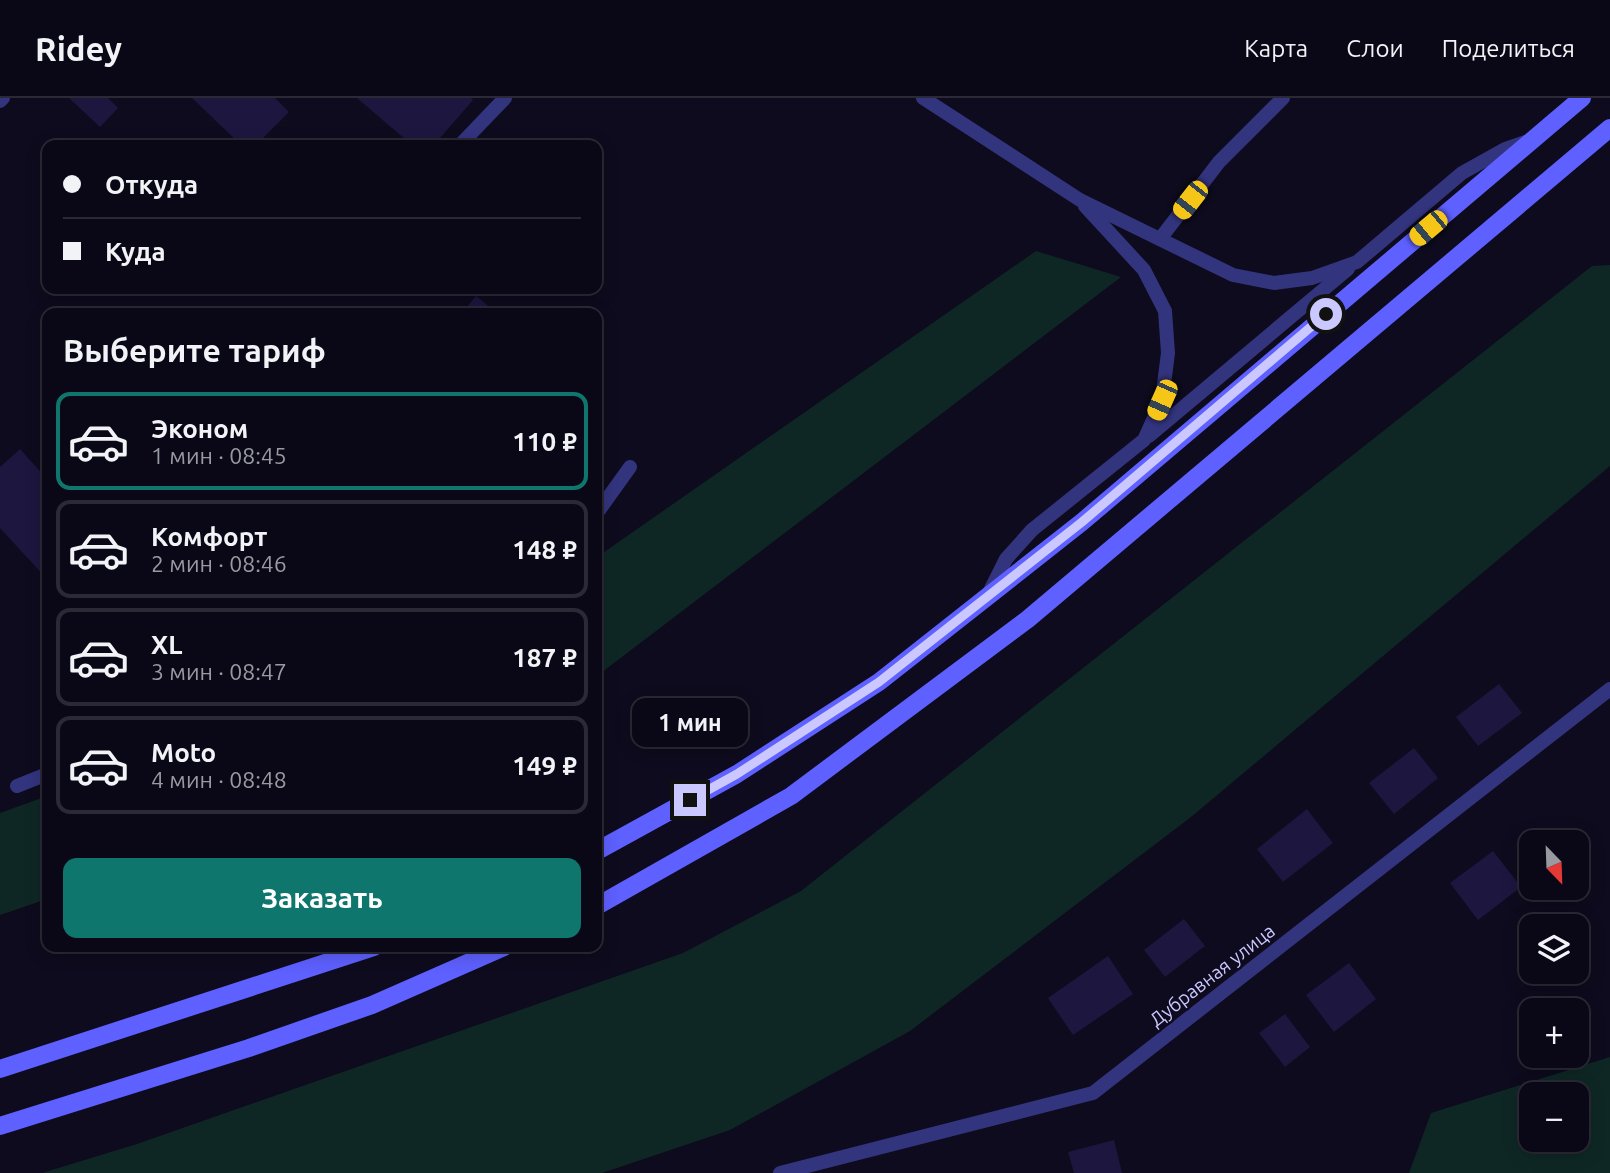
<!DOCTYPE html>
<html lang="ru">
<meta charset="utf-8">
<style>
:root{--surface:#0a0816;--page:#181623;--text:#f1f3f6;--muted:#999aa1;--line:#2a2935;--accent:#0f766e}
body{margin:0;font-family:Ubuntu,sans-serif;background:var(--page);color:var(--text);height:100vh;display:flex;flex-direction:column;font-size:26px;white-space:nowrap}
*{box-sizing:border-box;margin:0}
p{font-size:23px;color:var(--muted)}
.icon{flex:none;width:38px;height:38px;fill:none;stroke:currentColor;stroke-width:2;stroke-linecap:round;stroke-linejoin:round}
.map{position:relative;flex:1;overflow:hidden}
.side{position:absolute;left:42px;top:210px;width:560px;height:644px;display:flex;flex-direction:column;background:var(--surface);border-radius:14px;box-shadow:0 4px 18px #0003,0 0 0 2px var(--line)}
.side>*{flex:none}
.banner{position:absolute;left:42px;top:42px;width:560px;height:154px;border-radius:14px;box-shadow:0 4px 18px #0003,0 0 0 2px var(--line);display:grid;align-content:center;height:154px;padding:0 21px;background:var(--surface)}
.needle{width:46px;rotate:157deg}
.tools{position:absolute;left:1519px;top:732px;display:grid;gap:14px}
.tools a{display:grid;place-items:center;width:70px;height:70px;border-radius:14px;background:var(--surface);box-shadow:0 4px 18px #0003,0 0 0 2px var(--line);font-size:35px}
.end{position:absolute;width:32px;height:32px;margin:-16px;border:9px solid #cbc7ff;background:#111;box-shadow:0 0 0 4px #111}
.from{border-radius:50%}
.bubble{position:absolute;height:49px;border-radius:14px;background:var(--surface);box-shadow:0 4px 18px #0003,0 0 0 2px var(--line);font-size:23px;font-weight:600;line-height:49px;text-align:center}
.car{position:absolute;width:21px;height:42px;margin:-21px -10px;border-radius:9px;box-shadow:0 0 5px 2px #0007;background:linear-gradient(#f5c518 24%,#345 0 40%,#f5c518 0 76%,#345 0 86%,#f5c518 0)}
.banner b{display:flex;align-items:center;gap:24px;height:66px;font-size:26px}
.banner b+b{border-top:2px solid var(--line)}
.banner i{width:18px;height:18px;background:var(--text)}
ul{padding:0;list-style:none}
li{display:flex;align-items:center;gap:21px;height:98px;margin:0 14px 10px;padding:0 7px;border:4px solid var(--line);border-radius:14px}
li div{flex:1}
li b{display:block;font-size:26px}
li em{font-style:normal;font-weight:600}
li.current{border-color:var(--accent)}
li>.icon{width:63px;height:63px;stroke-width:1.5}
h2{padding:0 21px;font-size:32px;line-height:84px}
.cta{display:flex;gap:14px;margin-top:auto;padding:14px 21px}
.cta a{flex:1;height:80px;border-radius:14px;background:var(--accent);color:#fff;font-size:28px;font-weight:600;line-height:80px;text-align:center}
header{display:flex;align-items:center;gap:42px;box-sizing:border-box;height:98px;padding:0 35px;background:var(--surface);border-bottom:2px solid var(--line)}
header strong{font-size:33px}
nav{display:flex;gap:38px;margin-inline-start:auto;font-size:24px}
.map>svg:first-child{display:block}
.green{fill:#0e2725;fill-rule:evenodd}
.building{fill:#1d163f}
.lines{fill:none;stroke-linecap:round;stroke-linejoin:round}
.service{stroke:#33347e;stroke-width:14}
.secondary{stroke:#5e60ff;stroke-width:18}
.route{stroke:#cbc7ff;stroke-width:9}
.labels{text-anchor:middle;stroke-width:5;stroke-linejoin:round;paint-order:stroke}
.street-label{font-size:19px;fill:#cbc7ff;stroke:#0d0b1d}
</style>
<header>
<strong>Ridey</strong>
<nav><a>Карта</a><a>Слои</a><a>Поделиться</a></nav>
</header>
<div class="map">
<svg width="1610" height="1075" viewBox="0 0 1610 1075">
<rect width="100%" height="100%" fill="#0d0b1d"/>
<g class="green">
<polygon points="1036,153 1121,179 597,578 597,459"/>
<polygon points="1610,167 1610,368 1191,719 910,933 730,1032 602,1075 42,1075 137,1046 683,855 801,793 1592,168"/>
<polygon points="47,698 47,801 0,817 0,715"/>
<path d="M1610,959V1075H1409L1431,1015ZM1531,996H1577V1041H1531Z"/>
</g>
<g class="building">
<polygon points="69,0 108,0 118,10 100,29"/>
<polygon points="192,0 275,0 289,14 256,47 241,47"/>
<polygon points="357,0 471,0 473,2 434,47 412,47"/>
<polygon points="476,198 497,215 462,215"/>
<polygon points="20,351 47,381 47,481 0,430 0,369"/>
<polygon points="1499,586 1522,615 1478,648 1456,619"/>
<polygon points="1414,650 1438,680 1394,716 1369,685"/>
<polygon points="1307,711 1333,745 1283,784 1257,751"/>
<polygon points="1493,753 1521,789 1478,822 1450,785"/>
<polygon points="1184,821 1205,848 1165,879 1144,852"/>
<polygon points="1108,858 1133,896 1073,937 1048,900"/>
<polygon points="1349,865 1376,901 1334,934 1306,897"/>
<polygon points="1285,916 1310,949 1285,969 1259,935"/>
<polygon points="1114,1042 1122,1075 1074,1075 1068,1054"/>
</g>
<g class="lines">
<g class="service">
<polyline points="923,0 1080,102 1233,177 1274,185 1312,180 1357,164 1462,75 1505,51 1525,44"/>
<polyline points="0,3 3,0"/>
<polyline points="460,47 505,0"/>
<polyline points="1160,141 1219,64 1283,0"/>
<polyline points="1149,338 1348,171"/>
<polyline points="597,415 630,369"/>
<polyline points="989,495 1006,461 1032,432 1144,342 1162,302 1168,255 1165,213 1144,172 1085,108"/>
<polyline points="17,688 47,676"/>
<polyline points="780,1075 1093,995 1610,591"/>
</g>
<g class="secondary">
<polyline points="597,753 737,676 879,584 1082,424 1582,0"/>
<polyline points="597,808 791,698 1028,521 1610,30"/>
<polyline points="0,971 374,849"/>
<polyline points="0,1028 249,950 372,907 504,849"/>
</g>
</g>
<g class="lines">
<polyline class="route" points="690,702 737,676 879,584 1082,424 1326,216"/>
</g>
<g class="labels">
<g class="street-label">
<text transform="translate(1212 877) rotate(-38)" y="7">Дубравная улица</text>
</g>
</g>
</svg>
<div class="tools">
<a><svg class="needle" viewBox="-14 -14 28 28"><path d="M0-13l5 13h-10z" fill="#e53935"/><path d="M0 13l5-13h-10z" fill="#999aa1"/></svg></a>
<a><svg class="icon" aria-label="layers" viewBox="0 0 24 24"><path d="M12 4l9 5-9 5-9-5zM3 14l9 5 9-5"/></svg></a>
<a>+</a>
<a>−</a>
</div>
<i class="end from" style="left:1326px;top:216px"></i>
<i class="end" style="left:690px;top:702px"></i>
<div class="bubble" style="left:632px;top:600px;width:116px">1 мин</div>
<i class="car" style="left:1190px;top:102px;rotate:218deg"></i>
<i class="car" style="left:1428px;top:130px;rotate:230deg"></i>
<i class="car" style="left:1162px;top:302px;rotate:204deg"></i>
<div class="banner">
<b><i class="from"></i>Откуда</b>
<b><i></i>Куда</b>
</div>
<section class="side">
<h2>Выберите тариф</h2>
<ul>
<li class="current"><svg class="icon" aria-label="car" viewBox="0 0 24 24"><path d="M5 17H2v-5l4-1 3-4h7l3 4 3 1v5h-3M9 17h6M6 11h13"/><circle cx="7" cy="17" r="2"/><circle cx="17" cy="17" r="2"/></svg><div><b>Эконом</b><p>1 мин · 08:45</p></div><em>110 ₽</em></li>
<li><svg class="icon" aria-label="car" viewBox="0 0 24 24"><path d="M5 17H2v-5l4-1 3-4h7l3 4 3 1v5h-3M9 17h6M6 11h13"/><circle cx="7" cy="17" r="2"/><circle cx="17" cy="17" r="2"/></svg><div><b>Комфорт</b><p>2 мин · 08:46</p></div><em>148 ₽</em></li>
<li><svg class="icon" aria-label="car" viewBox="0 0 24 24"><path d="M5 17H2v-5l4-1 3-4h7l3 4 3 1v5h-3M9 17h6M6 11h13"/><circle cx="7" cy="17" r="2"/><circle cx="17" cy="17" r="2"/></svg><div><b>XL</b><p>3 мин · 08:47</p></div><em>187 ₽</em></li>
<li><svg class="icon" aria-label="car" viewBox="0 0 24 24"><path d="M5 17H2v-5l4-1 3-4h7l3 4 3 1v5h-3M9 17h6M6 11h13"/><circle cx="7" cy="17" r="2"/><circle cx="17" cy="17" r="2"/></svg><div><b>Moto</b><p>4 мин · 08:48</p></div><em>149 ₽</em></li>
</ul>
<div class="cta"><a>Заказать</a></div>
</section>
</div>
